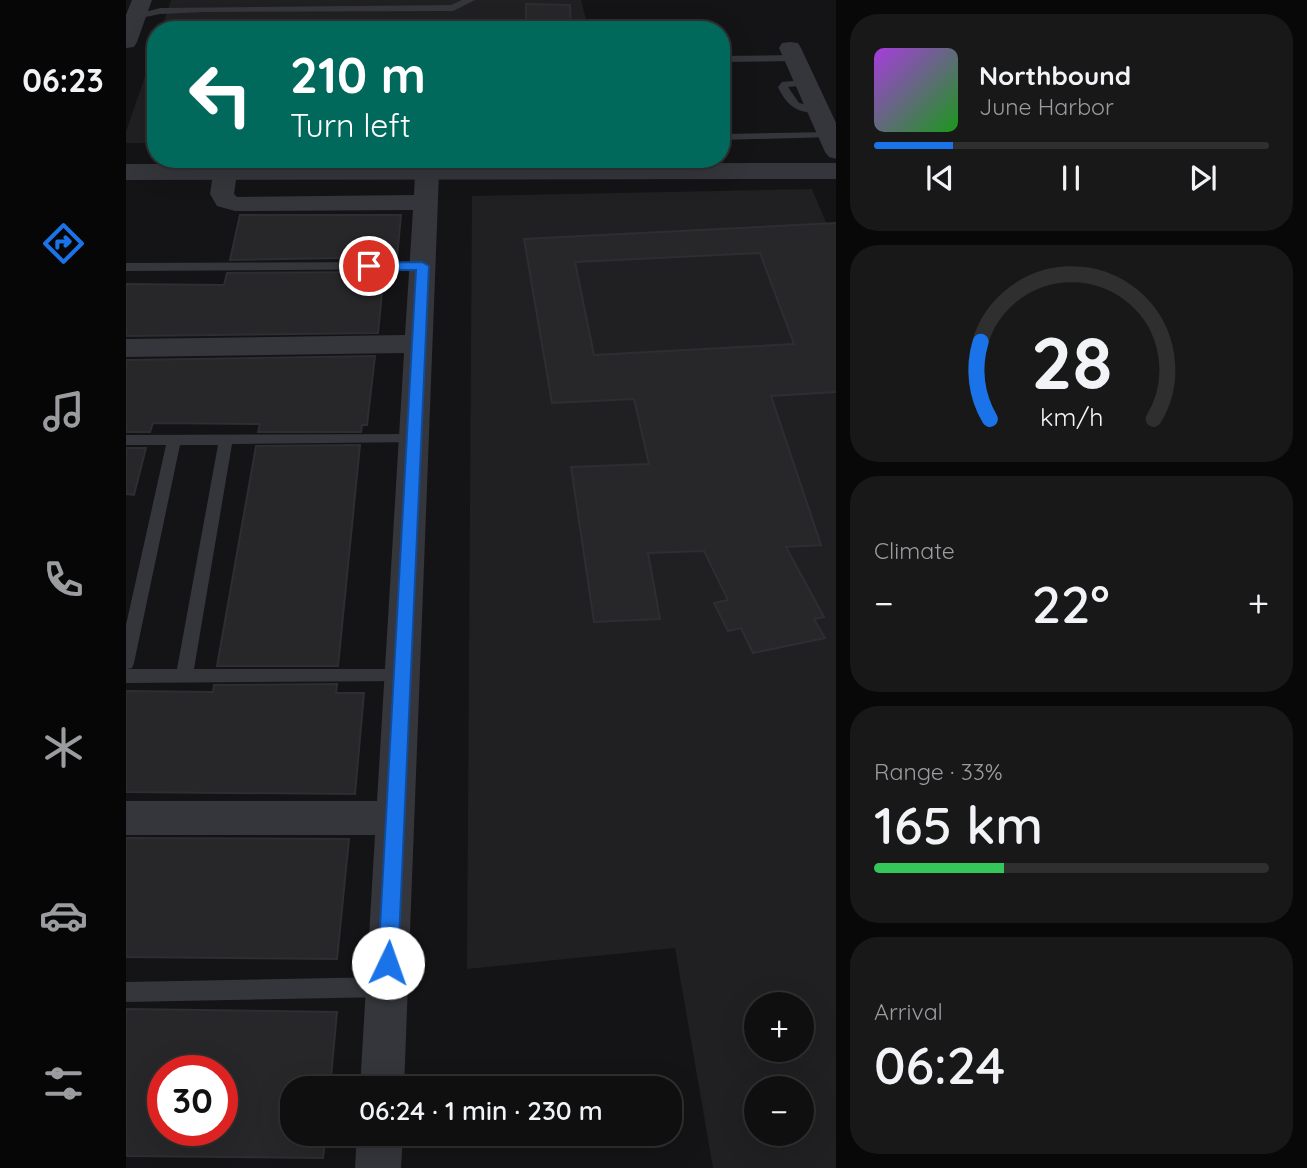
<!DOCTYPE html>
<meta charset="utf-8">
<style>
body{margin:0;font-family:Quicksand,sans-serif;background:#181819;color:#f1f3f6;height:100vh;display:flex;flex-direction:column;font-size:26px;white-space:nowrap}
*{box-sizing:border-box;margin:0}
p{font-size:23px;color:#9b9c9f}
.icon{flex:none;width:38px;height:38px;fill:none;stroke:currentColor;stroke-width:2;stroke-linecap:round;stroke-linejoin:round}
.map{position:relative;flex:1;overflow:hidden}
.panel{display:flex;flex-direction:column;gap:14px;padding:14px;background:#080809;width:471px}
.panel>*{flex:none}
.top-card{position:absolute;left:21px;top:21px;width:583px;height:147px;border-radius:28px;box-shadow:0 7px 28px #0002,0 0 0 2px #2f2f30;background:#00695c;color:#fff;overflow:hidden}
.tools{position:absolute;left:618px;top:992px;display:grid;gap:14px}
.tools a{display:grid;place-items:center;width:70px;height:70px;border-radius:50%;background:#0f0f10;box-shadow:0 7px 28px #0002,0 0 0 2px #2f2f30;font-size:35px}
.speed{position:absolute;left:21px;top:1055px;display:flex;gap:14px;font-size:35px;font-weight:700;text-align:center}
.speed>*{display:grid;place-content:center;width:91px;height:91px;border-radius:50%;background:#0f0f10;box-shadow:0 7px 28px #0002,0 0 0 2px #2f2f30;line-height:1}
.speed .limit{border:10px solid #d22;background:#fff;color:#111}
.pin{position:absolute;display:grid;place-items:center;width:60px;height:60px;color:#fff;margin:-30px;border:4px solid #fff;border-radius:50%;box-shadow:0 2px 7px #0007}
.me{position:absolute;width:77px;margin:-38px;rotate:3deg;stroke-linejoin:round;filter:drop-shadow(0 0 5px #0008)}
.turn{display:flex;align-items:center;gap:24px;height:147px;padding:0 28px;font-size:32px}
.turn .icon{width:91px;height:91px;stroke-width:2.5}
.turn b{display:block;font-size:49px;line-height:60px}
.big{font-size:52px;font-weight:600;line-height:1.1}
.panel .widget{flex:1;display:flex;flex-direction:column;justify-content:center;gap:10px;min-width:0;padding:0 24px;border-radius:28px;background:#181819}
.panel .dial{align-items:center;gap:0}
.dial svg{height:182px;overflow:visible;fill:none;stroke:#2f2f30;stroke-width:7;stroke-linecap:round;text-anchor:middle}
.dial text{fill:#f1f3f6;stroke:none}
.song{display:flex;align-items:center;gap:21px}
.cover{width:84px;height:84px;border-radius:10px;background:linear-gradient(135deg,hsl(280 70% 55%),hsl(120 70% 35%))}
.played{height:7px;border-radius:4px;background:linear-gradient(90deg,#1a73e8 20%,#2f2f30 20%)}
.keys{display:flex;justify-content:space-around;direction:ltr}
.heat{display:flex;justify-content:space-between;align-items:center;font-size:38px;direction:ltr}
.charge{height:10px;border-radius:5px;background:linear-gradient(90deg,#34c759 33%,#2f2f30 0)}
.trip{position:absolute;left:154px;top:1076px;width:402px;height:70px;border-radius:28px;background:#0f0f10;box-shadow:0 7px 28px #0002,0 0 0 2px #2f2f30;font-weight:600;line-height:70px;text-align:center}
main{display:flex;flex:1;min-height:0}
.tab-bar{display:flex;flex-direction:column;width:126px;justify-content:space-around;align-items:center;background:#060606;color:#9b9c9f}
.tab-bar .icon{width:49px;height:49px}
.tab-bar .current{color:#1a73e8}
.tab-bar b{font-size:32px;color:#f1f3f6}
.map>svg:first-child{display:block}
</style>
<main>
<nav class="tab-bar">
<b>06:23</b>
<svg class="icon current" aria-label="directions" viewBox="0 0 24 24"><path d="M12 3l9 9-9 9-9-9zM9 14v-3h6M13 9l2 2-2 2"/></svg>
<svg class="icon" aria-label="music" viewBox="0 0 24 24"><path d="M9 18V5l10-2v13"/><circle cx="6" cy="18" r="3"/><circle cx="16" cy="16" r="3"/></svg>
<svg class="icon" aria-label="phone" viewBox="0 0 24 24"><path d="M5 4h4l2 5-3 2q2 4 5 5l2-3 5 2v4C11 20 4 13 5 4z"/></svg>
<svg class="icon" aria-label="climate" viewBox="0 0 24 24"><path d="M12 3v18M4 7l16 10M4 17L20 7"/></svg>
<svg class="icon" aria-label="car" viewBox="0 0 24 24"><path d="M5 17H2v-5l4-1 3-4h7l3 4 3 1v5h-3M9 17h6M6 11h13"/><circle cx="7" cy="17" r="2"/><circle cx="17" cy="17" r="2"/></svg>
<svg class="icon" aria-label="filters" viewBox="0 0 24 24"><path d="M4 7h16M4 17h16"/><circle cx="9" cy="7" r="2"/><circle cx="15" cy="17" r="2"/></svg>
</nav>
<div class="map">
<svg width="711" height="1168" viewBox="0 0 711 1168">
<rect width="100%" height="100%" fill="#141416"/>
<path fill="#202023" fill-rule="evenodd" d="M45,0H455L463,30H35Z
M30,44V143H0V132Z
M686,189L711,249L710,1168H587L549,948L341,969L346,196ZM630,1004H676V1050H630ZM630,1088H676V1134H630Z"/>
<path fill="#27272a" stroke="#2e2e32" stroke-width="2" fill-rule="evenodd" d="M400,4L444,5L445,30H400Z
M114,215H275L271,257L104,260Z
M711,223V392L645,396L695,545L660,547L698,617L688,619L699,638L627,653L615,628L602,631L588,603L602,600L578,551L522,553L534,619L468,622L445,467L523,464L508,399L426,403L398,239ZM634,253L668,344L468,355L449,262Z
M258,272L252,333L0,336V284L98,285L101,273Z
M249,356L241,425H236L235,432H132L134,424L27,423L24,432H0V360Z
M234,445L212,666H91L130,446Z
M0,448H20L8,495L0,494Z
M211,684L210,693H238L229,794L0,792V691L87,692L88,685Z
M0,838L223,839L211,959L0,957Z
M0,1009L211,1012L204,1088H166V1134H200L197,1158L0,1156ZM37,1071H96V1130H37Z"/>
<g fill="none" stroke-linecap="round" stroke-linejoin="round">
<path fill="#34363b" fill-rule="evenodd" d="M336,0H349L327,11L79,12L34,14L10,19L5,16L34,8L325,5Z
M595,56L669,55L674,58L669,61L595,62Z
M679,80L684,83L683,85L662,87L673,103L696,108V112C674,115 661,107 652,87L656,82Z
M703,132L707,133V137L595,140V134Z
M296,262L302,266L300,269L0,271V263Z
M288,434L293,436L295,439L293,442L106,444L68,669H276L282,671L284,676L282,681L0,683V625L40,445H0V435ZM54,445H92L51,669H1L6,668L8,663Z
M260,977L267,980L270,987L267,994L260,997L0,1002V982Z"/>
<path fill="#34363b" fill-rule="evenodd" d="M6,0H26L11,42L8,47L0,48V15Z
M664,42L672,43L675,48L711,125V159L703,157L699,152L653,48L656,43Z
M99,166L108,168L111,173L108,194L111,197L288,195L289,173L292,168L301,166L310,168L313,173L278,1088H234L249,835H0V801H251L278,353L0,357V339L279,335L287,210L109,211L91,206L84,194L87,173L90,168Z
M231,1134H277L275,1168H229Z"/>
<path fill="#34363b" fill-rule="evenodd" d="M711,163V179L0,180V164Z"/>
</g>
<path fill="#1a73e8" stroke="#114b97" stroke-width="2" d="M296,262L303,266L272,963L269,969L262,972L255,969L252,963L290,270H243L236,266L243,263Z"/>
</svg>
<div class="tools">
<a>+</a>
<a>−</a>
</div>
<div class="speed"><div class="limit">30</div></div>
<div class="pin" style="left:243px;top:266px;background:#d93025"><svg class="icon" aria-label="arrive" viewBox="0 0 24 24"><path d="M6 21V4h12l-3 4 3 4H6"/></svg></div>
<svg class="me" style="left:262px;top:963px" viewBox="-20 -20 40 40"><circle r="19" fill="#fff"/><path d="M0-13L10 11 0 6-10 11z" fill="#1a73e8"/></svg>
<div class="trip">06:24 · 1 min · 230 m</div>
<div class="top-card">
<div class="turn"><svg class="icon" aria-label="left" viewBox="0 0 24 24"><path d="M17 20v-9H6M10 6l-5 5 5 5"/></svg><div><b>210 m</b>Turn left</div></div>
</div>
</div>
<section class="panel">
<div class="widget">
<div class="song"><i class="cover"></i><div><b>Northbound</b><p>June Harbor</p></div></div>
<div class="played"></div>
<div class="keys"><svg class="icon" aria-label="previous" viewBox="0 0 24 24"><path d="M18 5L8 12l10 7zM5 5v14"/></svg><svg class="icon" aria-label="pause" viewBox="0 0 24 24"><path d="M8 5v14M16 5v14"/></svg><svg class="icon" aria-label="next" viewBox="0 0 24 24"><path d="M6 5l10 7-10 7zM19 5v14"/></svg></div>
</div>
<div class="widget dial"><svg viewBox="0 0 100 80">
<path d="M14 69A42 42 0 1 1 86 69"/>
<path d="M14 69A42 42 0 0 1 10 35" stroke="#1a73e8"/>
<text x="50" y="56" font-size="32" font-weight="700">28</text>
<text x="50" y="72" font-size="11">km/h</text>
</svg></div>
<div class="widget"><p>Climate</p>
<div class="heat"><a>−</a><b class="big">22°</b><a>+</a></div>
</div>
<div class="widget"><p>Range · 33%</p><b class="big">165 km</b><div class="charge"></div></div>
<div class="widget"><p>Arrival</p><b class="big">06:24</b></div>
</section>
</main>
